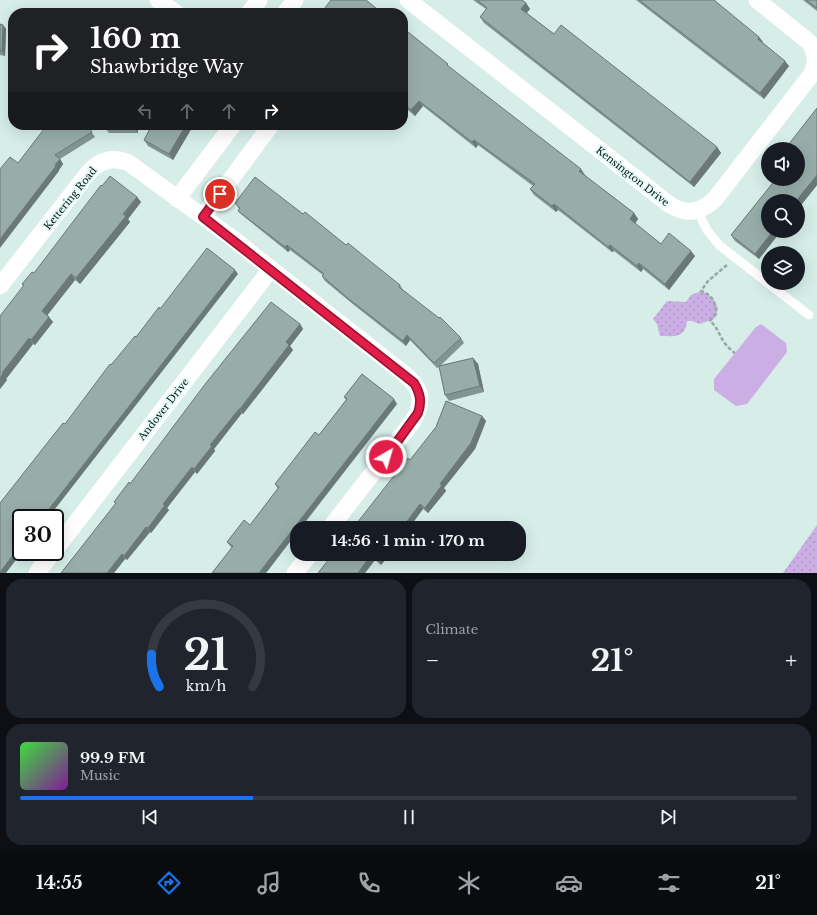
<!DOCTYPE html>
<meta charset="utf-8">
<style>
body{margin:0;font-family:"Libre Baskerville",serif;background:#20242c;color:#f1f3f6;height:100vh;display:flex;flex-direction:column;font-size:15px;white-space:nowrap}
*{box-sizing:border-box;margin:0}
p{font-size:13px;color:#9ea1a6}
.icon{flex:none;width:22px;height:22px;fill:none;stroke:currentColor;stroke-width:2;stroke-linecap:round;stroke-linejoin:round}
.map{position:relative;height:573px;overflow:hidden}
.details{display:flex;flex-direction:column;gap:6px;padding:6px;background:#0d0f14;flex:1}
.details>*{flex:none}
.top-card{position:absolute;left:8px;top:8px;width:400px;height:122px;border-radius:16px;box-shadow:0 4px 16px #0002;background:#202124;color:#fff;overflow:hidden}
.fabs{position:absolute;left:761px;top:142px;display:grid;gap:8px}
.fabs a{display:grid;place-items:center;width:44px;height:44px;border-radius:50%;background:#171b24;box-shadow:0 4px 16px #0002;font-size:20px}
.speed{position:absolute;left:12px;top:509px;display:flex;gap:8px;font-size:20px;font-weight:700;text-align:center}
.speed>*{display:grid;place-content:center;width:52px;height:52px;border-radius:50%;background:#171b24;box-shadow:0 4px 16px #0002;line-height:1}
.speed .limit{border:2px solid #111;border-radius:6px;background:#fff;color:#111}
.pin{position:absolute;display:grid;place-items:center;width:34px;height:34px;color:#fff;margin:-17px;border:2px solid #fff;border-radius:50%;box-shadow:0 1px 4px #0007}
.me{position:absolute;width:44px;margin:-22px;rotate:38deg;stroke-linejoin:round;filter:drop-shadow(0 0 3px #0008)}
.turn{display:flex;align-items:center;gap:14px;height:84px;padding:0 16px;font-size:18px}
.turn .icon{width:52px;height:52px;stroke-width:2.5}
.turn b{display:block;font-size:28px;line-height:34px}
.lanes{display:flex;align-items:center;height:38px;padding:0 16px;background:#0003;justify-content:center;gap:20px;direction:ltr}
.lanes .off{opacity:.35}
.big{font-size:30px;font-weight:700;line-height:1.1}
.details .tile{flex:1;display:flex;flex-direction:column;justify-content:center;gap:6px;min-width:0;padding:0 14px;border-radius:16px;background:#20242c}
.details .dial{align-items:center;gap:0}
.dial svg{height:104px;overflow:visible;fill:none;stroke:#363941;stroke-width:7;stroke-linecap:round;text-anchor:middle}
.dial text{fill:#f1f3f6;stroke:none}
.song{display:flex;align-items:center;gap:12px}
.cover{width:48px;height:48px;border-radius:6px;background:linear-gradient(135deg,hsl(120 70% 55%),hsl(290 70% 35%))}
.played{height:4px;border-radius:2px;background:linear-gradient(90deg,#1a73e8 30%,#363941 30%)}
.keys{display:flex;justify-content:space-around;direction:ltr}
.heat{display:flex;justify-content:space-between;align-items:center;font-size:22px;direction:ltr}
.details .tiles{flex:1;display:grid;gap:6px;grid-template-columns:1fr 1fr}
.tile:last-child{grid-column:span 2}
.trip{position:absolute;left:290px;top:521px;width:236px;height:40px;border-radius:16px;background:#171b24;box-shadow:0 4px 16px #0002;font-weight:700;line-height:40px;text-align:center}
.tab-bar{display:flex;height:64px;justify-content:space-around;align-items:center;background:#090b0e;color:#9ea1a6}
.tab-bar .icon{width:28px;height:28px}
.tab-bar .on{color:#1a73e8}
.tab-bar b{font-size:18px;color:#f1f3f6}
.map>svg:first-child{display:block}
</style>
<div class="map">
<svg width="817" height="573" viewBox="0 0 817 573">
<defs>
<pattern id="grass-dots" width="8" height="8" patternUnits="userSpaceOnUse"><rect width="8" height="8" fill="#cbafe4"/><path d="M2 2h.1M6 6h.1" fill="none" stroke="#ad96c3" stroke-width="1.8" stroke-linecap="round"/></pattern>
</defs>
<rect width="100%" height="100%" fill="#d6ede8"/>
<path fill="url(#grass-dots)" d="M701,291C710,295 714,299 718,308L715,318L700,324L692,321H687C685,339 674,336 660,336L657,324L653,319L667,301L686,302L691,295Z
M817,525V573H783Z"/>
<path fill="#cbafe4" d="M761,324L786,343L787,352L747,404L736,406L714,390V379L756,327Z"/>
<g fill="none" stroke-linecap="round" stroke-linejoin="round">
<path stroke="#97a9a5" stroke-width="2.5" stroke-dasharray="4 2" stroke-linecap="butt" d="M727,265L708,281L701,291C712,295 716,302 716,314L710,321C721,330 719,342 735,353"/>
<path stroke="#fff" stroke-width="9" d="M698,212L707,230L719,245L809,315"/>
<path stroke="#fff" stroke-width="17" d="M158,0L176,13
M408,0L670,205C687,215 700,213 715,199L811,75C817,63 817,54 809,42L757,0
M249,13L259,0
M285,13L295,0
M177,199L233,125
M203,217L271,125
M0,286L89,172C100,160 113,156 129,163L228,235L408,377C423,392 423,403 413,421L330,528
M55,550L271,269
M37,573L53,552
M295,573L310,554"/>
</g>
<path fill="#839591" d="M473,0H522L526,3L530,9L527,13L554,34L717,147L721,153L694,187L484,23L480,17L486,9Z
M636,0H714L763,42V43L789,66L764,99Z
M803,0H817V11Z
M0,24L3,25L6,29L5,56L0,55Z
M403,28L450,68L585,175H584L634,213L638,219L635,224L661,244L695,256L669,290L643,269L641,272L614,251L612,252L558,210L556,212L534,195L530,189L533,186L478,145L476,148L423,106L415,116L403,106Z
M87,125L95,137L60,159L63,164L59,170V171L18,163Z
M106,125H138V133H109L106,129Z
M152,125H192L193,126L173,160L148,146L144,140Z
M774,182L817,185L798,209V201L768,231H781L759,259L735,241L731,235Z
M102,186L137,197L141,202L128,219L130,222L80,284L75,280L47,315L53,322L35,345L33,344L6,379L7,380L0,389L23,286L22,284L34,273Z
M235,203L303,214L346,245L400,285L403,290L461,338L464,343L440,366L473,358L478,364L484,392L449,401L445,395L439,367L437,368L410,340L406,346L354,305L325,281L322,276L323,275L290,250L288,252L242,215L238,211L239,209Z
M300,324L303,329L290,346L293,350L243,414L242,413L214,449L215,451L197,474L195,472L167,508L169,510L151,533L150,532L127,560L125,559L114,573H61L116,504L114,502L130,484Z
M344,397L397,404L266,573H212L232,548L230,546L227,542L250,525L278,489L275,484L319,435L346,400Z
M482,416L486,421L475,449L444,488L446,491L428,513L423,509L409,528L410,460Z
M333,554H390L381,565L375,560L365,573H318Z"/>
<path fill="#6a7976" d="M526,3L530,9L525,14L521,9Z
M3,25L6,29L5,56L2,51Z
M759,37L763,42L762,45L758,39Z
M785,61L789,66L764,99L760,93Z
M419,101L423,106L415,116L411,110Z
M135,125H138V133L135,129Z
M186,125H192L193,126L173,160L169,154Z
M474,140L478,145L476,148L472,142Z
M717,147L721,153L694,187L690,182Z
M60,159L63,164L59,170V171L0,248V239Z
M581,169L585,175L583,177L579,171Z
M817,175V185L798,209V201H796Z
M137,197L141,202L128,219L130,222L80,284L76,278Z
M554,204L558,210L556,212L552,206Z
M634,213L638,219L634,225L630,219Z
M773,231H781L759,259L755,254Z
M287,245L290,250L288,252L285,247Z
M610,245L614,251L612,252L608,247Z
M691,251L695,256L669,290L665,284Z
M639,263L643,269L641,272L637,266Z
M235,270L238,274L48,518H42Z
M71,274L75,280L46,317L42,311Z
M49,317L53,322L35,345L31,340Z
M300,324L303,329L290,346L293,350L243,414L240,409L286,342Z
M407,335L410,340L406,346L403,341Z
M29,338L33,344L6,379L7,380L0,389V378L2,373Z
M473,358L478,364L484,392L480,386Z
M394,399L397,404L300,528H297V532L266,573H259Z
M239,409L242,413L214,449L215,451L197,474L194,469L210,445Z
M482,416L486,421L475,449L444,488L446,491L428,513L425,508Z
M192,467L195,472L167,508L169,510L151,533L148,528L163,504Z
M420,504L423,509L409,528H402Z
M146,527L150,532L127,560L124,556Z
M21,545V552H22L6,573H0V572Z
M122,554L125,559L114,573H107Z
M382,554H390L381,565L378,560Z
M371,555L375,560L365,573H358Z"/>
<path fill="#98ada9" stroke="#6a7976" d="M331,0H366L382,13H321Z
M477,0H522L526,3L521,9L554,34L561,25L717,147L690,182L480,17L487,8Z
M639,0H714L759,37L758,39L785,61L760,93Z
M806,0H817V8Z
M0,24L3,25L2,51H0Z
M403,28L448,64L447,65L581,169L579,171L634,213L630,219L661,244L669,233L691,251L665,284L639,263L637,266L610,245L608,247L554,204L552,206L530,189L535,184L474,140L472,142L419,101L411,110L403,104Z
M817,108V175L796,201H768V231H773L755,254L731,235L776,179H798V149H785Z
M47,125H87L92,132L55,155L60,159L55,165L56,166L0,239V169L10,157L18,163Z
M106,125H135V129H106Z
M152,125H186L169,154L144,140Z
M110,176L137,197L123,214L126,216L76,278L71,274L42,311L49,317L31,340L29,338L2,373L3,374L0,378V316L24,285L22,284L32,272L34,273L101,185L102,186Z
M255,177L303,214L305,212L346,245L348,243L370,261L400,285L399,287L439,318L440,317L461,338L434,363L407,335L403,341L350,300L322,276L324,274L287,245L285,247L238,211L240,208L235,203Z
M207,248L235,270L42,518H21V545L0,572V503L63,423L65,424L110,364L111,365L135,336L136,337L159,307L160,309Z
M271,302L300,324L286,342L289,345L240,409H239L210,445L212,446L194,469L192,467L163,504L165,505L148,528L146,527L124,556L122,554L107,573H61L116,503L114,502L129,482L130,484L206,383Z
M473,358L480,386L445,395L439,366Z
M362,374L394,399L259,573H212L233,546L227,542L244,520L250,525L279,487L275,484L315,432L319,435L347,399L344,397Z
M446,401L482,416L471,443L440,484L442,485L425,508L420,504L402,528H353L408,458L410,460L436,427Z
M333,554H382L378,560L371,555L358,573H318Z"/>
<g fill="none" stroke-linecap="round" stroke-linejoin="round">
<defs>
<path id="route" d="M220,194L203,217L414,383C420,393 422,401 418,413L386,457"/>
</defs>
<use href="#route" stroke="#92132f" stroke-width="10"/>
<use href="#route" stroke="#e11d48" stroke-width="7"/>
</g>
<g text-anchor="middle" stroke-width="4" stroke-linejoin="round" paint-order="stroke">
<g font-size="10" fill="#0e1615" stroke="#e4faf6">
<text transform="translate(633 176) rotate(38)" y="4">Kensington Drive</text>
<text transform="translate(70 198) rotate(-51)" y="4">Kettering Road</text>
<text transform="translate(163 409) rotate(-52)" y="4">Andover Drive</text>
</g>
</g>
</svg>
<div class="fabs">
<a><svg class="icon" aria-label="sound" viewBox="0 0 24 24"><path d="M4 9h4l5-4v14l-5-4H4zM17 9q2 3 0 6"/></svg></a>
<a><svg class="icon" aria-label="search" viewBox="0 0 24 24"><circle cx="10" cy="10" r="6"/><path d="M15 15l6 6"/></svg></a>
<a><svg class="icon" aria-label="layers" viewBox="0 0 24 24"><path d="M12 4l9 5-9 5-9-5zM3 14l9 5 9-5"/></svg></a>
</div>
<div class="speed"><div class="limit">30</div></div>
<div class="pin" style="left:220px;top:194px;background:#d93025"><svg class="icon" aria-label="arrive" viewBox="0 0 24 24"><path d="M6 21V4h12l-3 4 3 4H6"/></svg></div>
<svg class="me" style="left:386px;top:457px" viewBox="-20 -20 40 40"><circle r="17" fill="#e11d48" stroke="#fff" stroke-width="3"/><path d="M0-11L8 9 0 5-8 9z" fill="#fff"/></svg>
<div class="trip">14:56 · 1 min · 170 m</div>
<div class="top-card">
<div class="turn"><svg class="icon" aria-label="right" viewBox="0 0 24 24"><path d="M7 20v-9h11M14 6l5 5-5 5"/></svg><div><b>160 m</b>Shawbridge Way</div></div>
<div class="lanes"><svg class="icon off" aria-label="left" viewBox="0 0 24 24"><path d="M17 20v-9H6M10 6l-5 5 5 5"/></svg><svg class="icon off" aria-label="ahead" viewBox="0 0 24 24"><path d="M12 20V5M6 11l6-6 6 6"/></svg><svg class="icon off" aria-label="ahead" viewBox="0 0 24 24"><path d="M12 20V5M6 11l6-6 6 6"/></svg><svg class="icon" aria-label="right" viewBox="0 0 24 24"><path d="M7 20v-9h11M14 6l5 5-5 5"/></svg></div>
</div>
</div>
<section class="details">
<div class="tiles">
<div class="tile dial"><svg viewBox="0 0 100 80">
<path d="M14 69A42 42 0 1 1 86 69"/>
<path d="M14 69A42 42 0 0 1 8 44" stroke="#1a73e8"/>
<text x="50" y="56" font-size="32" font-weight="700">21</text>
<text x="50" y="72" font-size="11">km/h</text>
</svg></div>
<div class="tile"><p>Climate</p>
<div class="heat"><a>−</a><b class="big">21°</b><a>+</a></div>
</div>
<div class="tile">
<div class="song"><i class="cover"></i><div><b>99.9 FM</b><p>Music</p></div></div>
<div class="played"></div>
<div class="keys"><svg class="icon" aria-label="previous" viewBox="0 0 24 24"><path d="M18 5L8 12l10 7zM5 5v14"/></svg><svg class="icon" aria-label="pause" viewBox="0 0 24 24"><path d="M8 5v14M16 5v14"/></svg><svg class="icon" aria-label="next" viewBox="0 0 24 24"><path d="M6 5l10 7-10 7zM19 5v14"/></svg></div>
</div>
</div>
</section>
<nav class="tab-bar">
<b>14:55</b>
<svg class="icon on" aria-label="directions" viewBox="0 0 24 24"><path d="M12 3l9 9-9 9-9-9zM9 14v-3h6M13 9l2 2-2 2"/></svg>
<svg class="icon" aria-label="music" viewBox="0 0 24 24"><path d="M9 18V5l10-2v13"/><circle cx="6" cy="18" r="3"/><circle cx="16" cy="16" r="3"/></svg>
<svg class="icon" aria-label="phone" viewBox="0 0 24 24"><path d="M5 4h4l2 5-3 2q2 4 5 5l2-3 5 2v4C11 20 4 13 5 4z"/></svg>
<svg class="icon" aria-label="climate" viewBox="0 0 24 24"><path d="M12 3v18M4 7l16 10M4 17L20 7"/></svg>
<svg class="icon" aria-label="car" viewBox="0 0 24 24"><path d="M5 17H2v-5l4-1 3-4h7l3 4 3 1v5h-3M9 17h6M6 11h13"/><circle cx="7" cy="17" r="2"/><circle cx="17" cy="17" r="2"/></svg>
<svg class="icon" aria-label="filters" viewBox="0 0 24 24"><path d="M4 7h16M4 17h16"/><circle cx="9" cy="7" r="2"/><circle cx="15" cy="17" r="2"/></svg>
<b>21°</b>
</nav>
